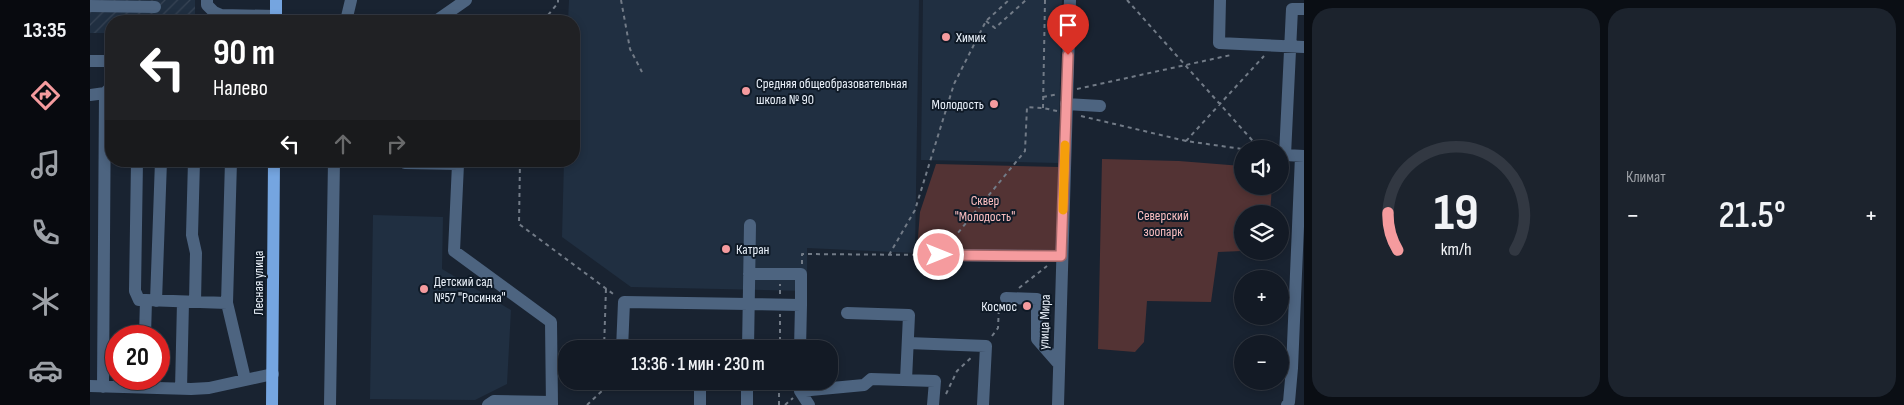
<!DOCTYPE html>
<html lang="ru">
<meta charset="utf-8">
<style>
body{margin:0;font-family:"Sofia Sans Condensed",sans-serif;background:#1c232d;color:#f1f3f6;height:100vh;display:flex;flex-direction:column;font-size:19px;white-space:nowrap}
*{box-sizing:border-box;margin:0}
p{font-size:16px;color:#9da1a7}
.icon{flex:none;width:28px;height:28px;fill:none;stroke:currentColor;stroke-width:2;stroke-linecap:round;stroke-linejoin:round}
.map{position:relative;flex:1;overflow:hidden}
.drawer{display:flex;flex-direction:column;gap:8px;padding:8px;background:#0a0e14;width:600px}
.drawer>*{flex:none}
.banner{position:absolute;left:15px;top:15px;width:475px;height:152px;border-radius:20px;box-shadow:0 2px 8px #0003,0 0 0 1px #323842;background:#202124;color:#fff;overflow:hidden}
.tools{position:absolute;left:1144px;top:140px;display:grid;gap:10px}
.tools a{display:grid;place-items:center;width:55px;height:55px;border-radius:50%;background:#131a25;box-shadow:0 2px 8px #0003,0 0 0 1px #323842;font-size:25px}
.speed{position:absolute;left:15px;top:325px;display:flex;gap:10px;font-size:25px;font-weight:700;text-align:center}
.speed>*{display:grid;place-content:center;width:65px;height:65px;border-radius:50%;background:#131a25;box-shadow:0 2px 8px #0003,0 0 0 1px #323842;line-height:1}
.speed .limit{border:8px solid #d22;background:#fff;color:#111}
.pin{position:absolute;display:grid;place-items:center;width:42px;height:42px;color:#fff;margin:-51px -21px;border-radius:50% 50% 50% 0;rotate:-45deg;box-shadow:0 0 5px #0007}
.pin .icon{rotate:45deg}
.me{position:absolute;width:55px;margin:-28px;rotate:90deg;stroke-linejoin:round;filter:drop-shadow(0 0 4px #0008)}
.turn{display:flex;align-items:center;gap:18px;height:105px;padding:0 25px;font-size:22px}
.turn .icon{width:65px;height:65px;stroke-width:2.5}
.turn b{display:block;font-size:35px;line-height:42px}
.lanes{display:flex;align-items:center;height:48px;padding:0 25px;background:#0003;justify-content:center;gap:25px;direction:ltr}
.lanes .off{opacity:.35}
.big{font-size:38px;font-weight:600;line-height:1.1}
.drawer .tile{flex:1;display:flex;flex-direction:column;justify-content:center;gap:8px;min-width:0;padding:0 18px;border-radius:20px;background:#1c232d}
.drawer .dial{align-items:center;gap:0}
.dial svg{height:130px;overflow:visible;fill:none;stroke:#323842;stroke-width:7;stroke-linecap:round;text-anchor:middle}
.dial text{fill:#f1f3f6;stroke:none}
.heat{display:flex;justify-content:space-between;align-items:center;font-size:28px;direction:ltr}
.drawer .tiles{flex:1;display:grid;gap:8px;grid-template-columns:repeat(2,1fr)}
.trip{position:absolute;left:468px;top:340px;width:280px;height:50px;border-radius:20px;background:#131a25;box-shadow:0 2px 8px #0003,0 0 0 1px #323842;font-weight:600;line-height:50px;text-align:center}
main{display:flex;flex:1;min-height:0}
.menu{display:flex;flex-direction:column;width:90px;justify-content:space-around;align-items:center;background:#080a0f;color:#9da1a7}
.menu .icon{width:35px;height:35px}
.menu .selected{color:#f59b9e}
.menu b{font-size:22px;color:#f1f3f6}
.map>svg:first-child{display:block}
</style>
<main>
<nav class="menu">
<b>13:35</b>
<svg class="icon selected" aria-label="directions" viewBox="0 0 24 24"><path d="M12 3l9 9-9 9-9-9zM9 14v-3h6M13 9l2 2-2 2"/></svg>
<svg class="icon" aria-label="music" viewBox="0 0 24 24"><path d="M9 18V5l10-2v13"/><circle cx="6" cy="18" r="3"/><circle cx="16" cy="16" r="3"/></svg>
<svg class="icon" aria-label="phone" viewBox="0 0 24 24"><path d="M5 4h4l2 5-3 2q2 4 5 5l2-3 5 2v4C11 20 4 13 5 4z"/></svg>
<svg class="icon" aria-label="climate" viewBox="0 0 24 24"><path d="M12 3v18M4 7l16 10M4 17L20 7"/></svg>
<svg class="icon" aria-label="car" viewBox="0 0 24 24"><path d="M5 17H2v-5l4-1 3-4h7l3 4 3 1v5h-3M9 17h6M6 11h13"/><circle cx="7" cy="17" r="2"/><circle cx="17" cy="17" r="2"/></svg>
</nav>
<div class="map">
<svg width="1214" height="405" viewBox="0 0 1214 405">
<defs>
<pattern id="industrial-furrows" width="10" height="10" patternUnits="userSpaceOnUse" patternTransform="scale(1.25)"><rect width="10" height="10" fill="#202f41"/><path d="M-1 1l2-2M0 10L10 0M9 11l2-2" fill="none" stroke="#364354"/></pattern>
</defs>
<rect width="100%" height="100%" fill="#192331"/>
<path fill="#202f41" d="M479,0H829L825,253L717,248V291L541,287L472,237L474,161H484V21H478Z
M833,0H972L968,163L831,160Z
M283,215L353,217L352,269L421,310L417,384L385,400L280,399Z"/>
<path fill="url(#industrial-furrows)" d="M0,0H105V21H21V33H0Z"/>
<path fill="#533334" d="M1012,159L1089,161L1152,166V186H1182L1180,214H1152V251L1128,252L1121,302L1057,301L1054,342L1045,352L1008,349Z
M846,164L969,167L965,250H827L830,212Z"/>
<g fill="none" stroke-linecap="round" stroke-linejoin="round">
<path stroke="#727b87" stroke-width="2" stroke-dasharray="4 4" stroke-linecap="butt" d="M531,0L540,49L552,72
M1037,0L1170,149
M453,21L468,3V0
M896,21L905,28L936,0
M987,89L1141,55
M953,97L968,94
M953,108L955,0
M991,116L1096,141L1152,149
M1096,141L1174,56
M430,161L429,224L526,296
M858,245L935,151L937,107L953,108L967,111
M799,255L825,210L864,84L896,21L919,0
M712,264V254L838,255
M929,288L957,266
M690,294V284
M902,336L908,328L909,306
M514,349L516,288
M690,349V314
M856,394L867,371L883,356
M497,405L513,390V381
M689,405V381
M695,405L703,398"/>
<path stroke="#4d6480" stroke-width="12" d="M117,0V5L124,12L131,15L186,16
M1130,0L1129,43L1214,47
M0,6L65,7
M1214,9H1202L1195,155L1214,156
M256,21L261,0
M346,21L376,0
M0,61H21
M0,95L15,93L21,87
M976,104L1010,106
M47,161L45,291L49,300H56
M104,161L102,235L106,253L105,302
M313,161L315,163L368,164L364,251L461,322L462,405
M409,162V161
M849,255L971,256
M916,298L947,299V339L968,363
M66,301L71,161
M137,303L141,161
M757,313L819,315L816,380
M55,336L56,300L137,303L155,379
M818,343L896,346L893,405
M532,349L534,302L711,305V274H659
M658,349L660,225
M710,349L711,305
M710,381V391L774,385L781,379L845,381L843,405
M0,386L101,389L119,388L183,374
M13,387L15,93
M91,389L93,302
M710,391L719,405
M240,405L244,161
M398,405L404,401L461,402
M610,405V381
M657,405V381
M968,405L980,0
M1197,405L1199,402L1202,368L1211,156"/>
<path stroke="#75a5e0" stroke-width="12" d="M186,21V0
M182,405L184,161"/>
</g>
<g fill="none" stroke-linecap="round" stroke-linejoin="round">
<defs>
<path id="route" d="M849,255L971,256L978,55"/>
</defs>
<use href="#route" stroke="#9f6567" stroke-width="12"/>
<use href="#route" stroke="#f59b9e" stroke-width="9"/>
<path stroke="#f59e0b" stroke-width="9" d="M973,210L975,145"/>
</g>
<g fill="#f59b9e" stroke="#0f1a27" stroke-width="2">
<circle cx="856" cy="37" r="5"/>
<circle cx="656" cy="91" r="5"/>
<circle cx="904" cy="104" r="5"/>
<circle cx="636" cy="249" r="5"/>
<circle cx="334" cy="289" r="5"/>
<circle cx="937" cy="306" r="5"/>
</g>
<g text-anchor="middle" stroke-width="4" stroke-linejoin="round" paint-order="stroke">
<g font-size="14" fill="#eaf1fa" stroke="#0f1a27" text-anchor="start">
<text x="866" y="42">Химик</text>
<text x="666" y="88">Средняя общеобразовательная<tspan x="666" dy="16">школа № 90</tspan></text>
<text x="894" y="109" text-anchor="end">Молодость</text>
<text x="646" y="254">Катран</text>
<text x="344" y="286">Детский сад<tspan x="344" dy="16">№57 "Росинка"</tspan></text>
<text x="927" y="311" text-anchor="end">Космос</text>
</g>
<g font-size="14" fill="#fbbec0" stroke="#0f1a27">
<text x="895" y="205">Сквер<tspan x="895" dy="16">"Молодость"</tspan></text>
<text x="1073" y="220">Северский<tspan x="1073" dy="16">зоопарк</tspan></text>
</g>
<g font-size="14" fill="#eaf1fa" stroke="#0f1a27">
<text transform="translate(168 283) rotate(-90)" y="5">Лесная улица</text>
<text transform="translate(954 322) rotate(-88)" y="5">улица Мира</text>
</g>
</g>
</svg>
<div class="tools">
<a><svg class="icon" aria-label="sound" viewBox="0 0 24 24"><path d="M4 9h4l5-4v14l-5-4H4zM17 9q2 3 0 6"/></svg></a>
<a><svg class="icon" aria-label="layers" viewBox="0 0 24 24"><path d="M12 4l9 5-9 5-9-5zM3 14l9 5 9-5"/></svg></a>
<a>+</a>
<a>−</a>
</div>
<div class="speed"><div class="limit">20</div></div>
<div class="pin" style="left:978px;top:55px;background:#d93025"><svg class="icon" aria-label="arrive" viewBox="0 0 24 24"><path d="M6 21V4h12l-3 4 3 4H6"/></svg></div>
<svg class="me" style="left:849px;top:255px" viewBox="-20 -20 40 40"><circle r="17" fill="#f59b9e" stroke="#fff" stroke-width="3"/><path d="M0-11L8 9 0 5-8 9z" fill="#fff"/></svg>
<div class="trip">13:36 · 1 мин · 230 m</div>
<div class="banner">
<div class="turn"><svg class="icon" aria-label="left" viewBox="0 0 24 24"><path d="M17 20v-9H6M10 6l-5 5 5 5"/></svg><div><b>90 m</b>Налево</div></div>
<div class="lanes"><svg class="icon" aria-label="left" viewBox="0 0 24 24"><path d="M17 20v-9H6M10 6l-5 5 5 5"/></svg><svg class="icon off" aria-label="ahead" viewBox="0 0 24 24"><path d="M12 20V5M6 11l6-6 6 6"/></svg><svg class="icon off" aria-label="right" viewBox="0 0 24 24"><path d="M7 20v-9h11M14 6l5 5-5 5"/></svg></div>
</div>
</div>
<section class="drawer">
<div class="tiles">
<div class="tile dial"><svg viewBox="0 0 100 80">
<path d="M14 69A42 42 0 1 1 86 69"/>
<path d="M14 69A42 42 0 0 1 8 46" stroke="#f59b9e"/>
<text x="50" y="56" font-size="32" font-weight="700">19</text>
<text x="50" y="72" font-size="11">km/h</text>
</svg></div>
<div class="tile"><p>Климат</p>
<div class="heat"><a>−</a><b class="big">21.5°</b><a>+</a></div>
</div>
</div>
</section>
</main>
